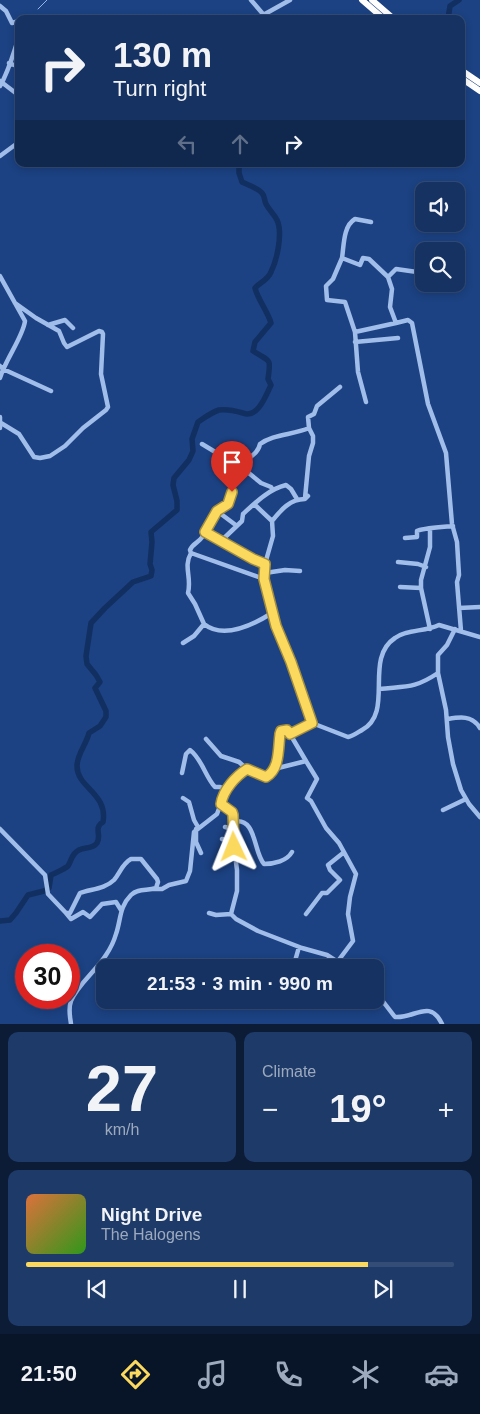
<!DOCTYPE html>
<meta charset="utf-8">
<style>
body{margin:0;font-family:Helvetica,sans-serif;background:#1e3a68;color:#f1f3f6;height:100vh;display:flex;flex-direction:column;font-size:19px;white-space:nowrap}
*{box-sizing:border-box;margin:0}
p{font-size:16px;color:#9daabe}
.icon{flex:none;width:28px;height:28px;fill:none;stroke:currentColor;stroke-width:2;stroke-linecap:round;stroke-linejoin:round}
.map{position:relative;height:1024px;overflow:hidden}
.details{display:flex;flex-direction:column;gap:8px;padding:8px;background:#0c1c36;flex:1}
.details>*{flex:none}
.banner{position:absolute;left:15px;top:15px;width:450px;height:152px;border-radius:10px;box-shadow:0 2px 8px #0003,0 0 0 1px #344d77;background:#153262;color:#f1f3f6;overflow:hidden}
.buttons{position:absolute;left:415px;top:182px;display:grid;gap:10px}
.buttons a{display:grid;place-items:center;width:50px;height:50px;border-radius:10px;background:#153262;box-shadow:0 2px 8px #0003,0 0 0 1px #344d77;font-size:25px}
.speed{position:absolute;left:15px;top:944px;display:flex;gap:10px;font-size:25px;font-weight:700;text-align:center}
.speed>*{display:grid;place-content:center;width:65px;height:65px;border-radius:50%;background:#153262;box-shadow:0 2px 8px #0003,0 0 0 1px #344d77;line-height:1}
.speed .limit{border:8px solid #d22;background:#fff;color:#111}
.pin{position:absolute;display:grid;place-items:center;width:42px;height:42px;color:#fff;margin:-51px -21px;border-radius:50% 50% 50% 0;rotate:-45deg;box-shadow:0 0 5px #0007}
.pin .icon{rotate:45deg}
.me{position:absolute;width:55px;margin:-28px;rotate:358deg;stroke-linejoin:round;filter:drop-shadow(0 0 4px #0008)}
.turn{display:flex;align-items:center;gap:18px;height:105px;padding:0 15px;font-size:22px}
.turn .icon{width:65px;height:65px;stroke-width:2.5}
.turn b{display:block;font-size:35px;line-height:42px}
.lanes{display:flex;align-items:center;height:48px;padding:0 15px;background:#0003;justify-content:center;gap:25px;direction:ltr}
.lanes .off{opacity:.35}
.big{font-size:38px;font-weight:800;line-height:1.1}
.details .tile{flex:1;display:flex;flex-direction:column;justify-content:center;gap:8px;min-width:0;padding:0 18px;border-radius:10px;background:#1e3a68}
.details .dial{align-items:center;gap:0}
.dial b{font-size:65px;line-height:1}
.song{display:flex;align-items:center;gap:15px}
.cover{width:60px;height:60px;border-radius:8px;background:linear-gradient(135deg,hsl(20 70% 55%),hsl(110 70% 35%))}
.played{height:5px;border-radius:2px;background:linear-gradient(90deg,#fbd95e 80%,#344d77 80%)}
.keys{display:flex;justify-content:space-around;direction:ltr}
.heat{display:flex;justify-content:space-between;align-items:center;font-size:28px;direction:ltr}
.details .tiles{flex:1;display:grid;gap:8px;grid-template-columns:1fr 1fr}
.tile:last-child{grid-column:span 2}
.trip{position:absolute;left:96px;top:959px;width:288px;height:50px;border-radius:10px;background:#153262;box-shadow:0 2px 8px #0003,0 0 0 1px #344d77;font-weight:800;line-height:50px;text-align:center}
.tab-bar{display:flex;height:80px;justify-content:space-around;align-items:center;background:#081427;color:#9daabe}
.tab-bar .icon{width:35px;height:35px}
.tab-bar .current{color:#fbd95e}
.tab-bar b{font-size:22px;color:#f1f3f6}
.map>svg:first-child{display:block}
</style>
<div class="map">
<svg width="480" height="1024" viewBox="0 0 480 1024">
<rect width="100%" height="100%" fill="#1c4283"/>
<g fill="none" stroke-linecap="round" stroke-linejoin="round">
<path stroke="#94b7ec" stroke-width="1" d="M38,9L47,0"/>
<path stroke="#122f61" stroke-width="5.5" d="M448,19L450,6L459,0
M0,921L10,920L16,913L28,895L44,891L49,888L51,875C55,873 65,869 68,866C72,860 71,854 79,850C85,847 93,849 97,843C102,835 93,828 103,822C108,793 77,788 77,766C77,754 86,745 89,733L100,726L106,717V711L95,688L100,682L96,675L87,664L86,656L91,623L105,608L133,582L151,576L152,570L150,564L152,542L151,532L177,510V501L173,485L174,478L189,460L193,451L192,439L198,422C204,418 212,412 219,410C227,409 236,411 243,413C258,419 266,395 271,385L268,379C271,358 271,362 253,351L255,342L271,323C267,310 258,300 255,288C260,282 268,280 271,272C277,260 283,233 277,220C274,214 269,210 266,204C264,200 265,196 262,193C258,188 248,185 242,182L239,173V164"/>
<path stroke="#a1bdea" stroke-width="4.5" d="M251,0L263,14
M0,6L6,11L12,23L19,21
M29,19H30
M256,19L290,0
M9,63L19,67
M0,81L17,94
M0,86C9,71 13,54 19,37
M0,156L19,142
M371,222L355,219C343,226 344,246 342,258L360,265L363,258L369,259L388,277
M342,258L333,279L326,286L327,300L345,302L355,332L396,323
M424,272H417L396,269L388,277L392,289L390,307L396,323L408,320L412,323L428,404L446,453L452,524L457,542L459,575L457,582L461,631
M0,276L25,321C23,337 5,360 0,378
M48,325L65,320L73,328
M355,332L358,372L366,402
M355,342L398,338
M0,366L3,369L51,391
M0,417V428
M1,423L19,434L34,457L40,458L50,456L65,446L83,428L106,410L108,407L101,374L103,334L102,332L99,331L67,347L64,343L59,331L36,318L15,303
M309,428L308,417L314,414L317,406L340,387
M202,444L245,470L261,483L271,487L273,490
M254,504L272,521
M217,511L237,526
M430,529V547L421,580V588L430,629
M405,538L417,537V531C422,528 445,527 453,526
M221,541L242,521L243,514C255,503 269,489 286,485L291,489L297,499
M191,553L190,550C194,541 202,543 205,531
M398,562L418,564L426,567
M265,564L253,559L205,532L217,511L228,504L236,466C245,460 258,455 260,444C273,434 293,435 309,428L313,436V443L309,456L305,498
M265,573L285,570L300,571
M400,587L421,588
M459,608L480,607
M204,624L195,604L188,593C192,577 183,567 191,553L264,579
M455,629L447,645L438,655V673L446,710L448,737L453,764L461,790L469,804L480,817
M183,643L194,636L204,624C224,640 253,625 272,613
M379,689C406,686 414,689 438,673
M448,719C460,717 472,715 480,728
M312,723L348,737C353,736 357,733 362,730C395,712 363,659 395,638C407,629 425,632 439,625L480,637
M206,739L221,756L239,762L247,769
M306,761L317,779L307,798L311,801L326,828L339,843L356,874L350,897L348,914L353,941L338,961
M274,769L306,761L290,734L312,723L291,662L276,626L264,579L265,564L273,536L272,521C281,510 290,499 305,499L308,496
M182,773L186,754L190,750C202,759 205,776 215,787H220L226,790
M183,798L189,802L194,820L198,827
M221,803L232,812L233,815L234,847L237,870V891L231,914
M443,810L466,799
M233,822C257,816 253,852 264,864C274,864 287,861 292,852
M225,827L234,829
M0,829L45,875L48,894L66,913H70L80,893C91,889 105,889 114,880C120,873 122,864 131,859H141L157,879L158,882L156,888C147,891 138,888 131,895C119,907 121,920 116,934C114,941 110,949 106,955C96,971 78,984 71,1001C68,1009 70,1016 71,1024
M196,829V842L201,853
M222,839L234,842
M154,889H162L169,885L186,881L190,871L194,832L217,814L226,790L247,769L266,777C280,769 278,749 279,734L281,731L287,730L290,734
M66,913L71,919L83,912L90,917L102,904L116,902L121,910
M209,913L216,915L231,914L236,919L258,931L302,948L327,955L347,968
M306,914L322,893H327L340,880L330,870L328,865L343,853
M293,968L299,947
M375,991L395,1017C414,1019 430,998 442,1024"/>
<path stroke="#fff" stroke-width="6" d="M362,0L384,19
M372,0L394,19
M461,70L480,83
M461,78L480,91"/>
</g>
<g fill="none" stroke-linecap="round" stroke-linejoin="round">
<defs>
<path id="route" d="M232,492L228,504L217,511L205,532L253,559L265,564L264,579L276,626L291,662L312,723L290,734L287,730L281,731L280,734C278,749 280,769 266,777L247,769C236,776 223,790 221,804L232,812L233,815L234,847"/>
</defs>
<use href="#route" stroke="#a38d3d" stroke-width="12"/>
<use href="#route" stroke="#fbd95e" stroke-width="9"/>
</g>
</svg>
<div class="buttons">
<a><svg class="icon" aria-label="sound" viewBox="0 0 24 24"><path d="M4 9h4l5-4v14l-5-4H4zM17 9q2 3 0 6"/></svg></a>
<a><svg class="icon" aria-label="search" viewBox="0 0 24 24"><circle cx="10" cy="10" r="6"/><path d="M15 15l6 6"/></svg></a>
</div>
<div class="speed"><div class="limit">30</div></div>
<div class="pin" style="left:232px;top:492px;background:#d93025"><svg class="icon" aria-label="arrive" viewBox="0 0 24 24"><path d="M6 21V4h12l-3 4 3 4H6"/></svg></div>
<svg class="me" style="left:234px;top:847px" viewBox="-20 -20 40 40"><path d="M0-17L14 15 0 8-14 15z" fill="#fbd95e" stroke="#fff" stroke-width="4"/></svg>
<div class="trip">21:53 · 3 min · 990 m</div>
<div class="banner">
<div class="turn"><svg class="icon" aria-label="right" viewBox="0 0 24 24"><path d="M7 20v-9h11M14 6l5 5-5 5"/></svg><div><b>130 m</b>Turn right</div></div>
<div class="lanes"><svg class="icon off" aria-label="left" viewBox="0 0 24 24"><path d="M17 20v-9H6M10 6l-5 5 5 5"/></svg><svg class="icon off" aria-label="ahead" viewBox="0 0 24 24"><path d="M12 20V5M6 11l6-6 6 6"/></svg><svg class="icon" aria-label="right" viewBox="0 0 24 24"><path d="M7 20v-9h11M14 6l5 5-5 5"/></svg></div>
</div>
</div>
<section class="details">
<div class="tiles">
<div class="tile dial"><b>27</b><p>km/h</p></div>
<div class="tile"><p>Climate</p>
<div class="heat"><a>−</a><b class="big">19°</b><a>+</a></div>
</div>
<div class="tile">
<div class="song"><i class="cover"></i><div><b>Night Drive</b><p>The Halogens</p></div></div>
<div class="played"></div>
<div class="keys"><svg class="icon" aria-label="previous" viewBox="0 0 24 24"><path d="M18 5L8 12l10 7zM5 5v14"/></svg><svg class="icon" aria-label="pause" viewBox="0 0 24 24"><path d="M8 5v14M16 5v14"/></svg><svg class="icon" aria-label="next" viewBox="0 0 24 24"><path d="M6 5l10 7-10 7zM19 5v14"/></svg></div>
</div>
</div>
</section>
<nav class="tab-bar">
<b>21:50</b>
<svg class="icon current" aria-label="directions" viewBox="0 0 24 24"><path d="M12 3l9 9-9 9-9-9zM9 14v-3h6M13 9l2 2-2 2"/></svg>
<svg class="icon" aria-label="music" viewBox="0 0 24 24"><path d="M9 18V5l10-2v13"/><circle cx="6" cy="18" r="3"/><circle cx="16" cy="16" r="3"/></svg>
<svg class="icon" aria-label="phone" viewBox="0 0 24 24"><path d="M5 4h4l2 5-3 2q2 4 5 5l2-3 5 2v4C11 20 4 13 5 4z"/></svg>
<svg class="icon" aria-label="climate" viewBox="0 0 24 24"><path d="M12 3v18M4 7l16 10M4 17L20 7"/></svg>
<svg class="icon" aria-label="car" viewBox="0 0 24 24"><path d="M5 17H2v-5l4-1 3-4h7l3 4 3 1v5h-3M9 17h6M6 11h13"/><circle cx="7" cy="17" r="2"/><circle cx="17" cy="17" r="2"/></svg>
</nav>
